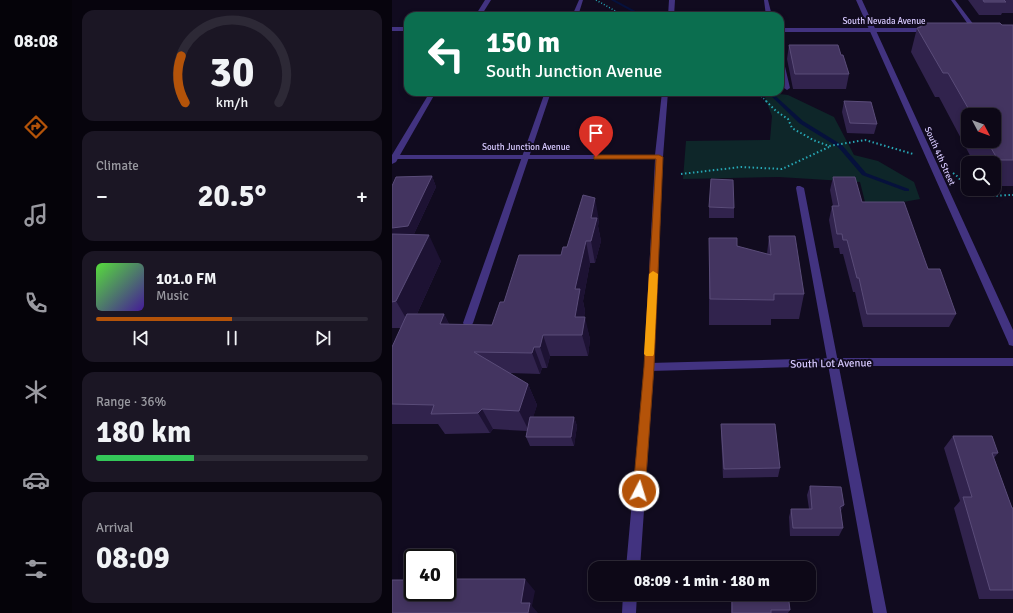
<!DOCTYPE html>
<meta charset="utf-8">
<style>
body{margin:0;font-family:Signika,sans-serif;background:#1b1624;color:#f1f3f6;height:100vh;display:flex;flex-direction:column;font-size:15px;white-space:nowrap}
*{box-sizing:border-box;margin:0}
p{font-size:13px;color:#9a9aa1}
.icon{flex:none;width:22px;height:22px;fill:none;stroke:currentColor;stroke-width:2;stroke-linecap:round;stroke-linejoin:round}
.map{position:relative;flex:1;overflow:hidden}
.panel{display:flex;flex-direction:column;gap:10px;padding:10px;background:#07040d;width:320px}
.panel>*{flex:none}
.guide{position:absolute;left:12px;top:12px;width:380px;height:84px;border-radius:12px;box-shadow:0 2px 6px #0003,0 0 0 1px #2d2936;background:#0b6e4f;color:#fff;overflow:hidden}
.needle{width:26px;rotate:131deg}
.controls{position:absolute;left:569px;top:108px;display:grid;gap:8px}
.controls a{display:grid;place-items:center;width:40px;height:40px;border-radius:8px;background:#0d0817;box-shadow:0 2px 6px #0003,0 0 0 1px #2d2936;font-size:20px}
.speed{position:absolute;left:12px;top:549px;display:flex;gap:8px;font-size:20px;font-weight:700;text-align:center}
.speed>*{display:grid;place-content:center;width:52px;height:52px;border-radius:50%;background:#0d0817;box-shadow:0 2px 6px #0003,0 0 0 1px #2d2936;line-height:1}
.speed .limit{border:2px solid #111;border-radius:6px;background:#fff;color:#111}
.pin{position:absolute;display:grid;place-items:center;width:34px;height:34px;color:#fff;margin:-41px -17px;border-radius:50% 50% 50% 0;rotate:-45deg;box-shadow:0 0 4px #0007}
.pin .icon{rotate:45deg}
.me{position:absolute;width:44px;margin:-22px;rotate:5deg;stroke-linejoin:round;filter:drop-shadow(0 0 3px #0008)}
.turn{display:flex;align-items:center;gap:14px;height:84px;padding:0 16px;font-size:18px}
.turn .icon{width:52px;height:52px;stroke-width:2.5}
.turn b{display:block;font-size:28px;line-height:34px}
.big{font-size:30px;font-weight:700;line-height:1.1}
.panel .tile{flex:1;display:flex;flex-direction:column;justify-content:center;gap:6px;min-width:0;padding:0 14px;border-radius:12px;background:#1b1624}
.panel .dial{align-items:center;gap:0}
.dial svg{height:104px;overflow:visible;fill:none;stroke:#2d2936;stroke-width:7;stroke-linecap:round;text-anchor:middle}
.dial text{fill:#f1f3f6;stroke:none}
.song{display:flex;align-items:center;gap:12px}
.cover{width:48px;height:48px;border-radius:6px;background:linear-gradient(135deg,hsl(110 70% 55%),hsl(260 70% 35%))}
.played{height:4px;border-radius:2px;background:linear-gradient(90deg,#b45309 50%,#2d2936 50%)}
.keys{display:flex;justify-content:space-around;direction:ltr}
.heat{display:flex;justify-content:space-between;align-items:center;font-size:22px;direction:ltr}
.charge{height:6px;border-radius:3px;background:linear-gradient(90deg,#34c759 36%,#2d2936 0)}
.trip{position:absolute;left:196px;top:561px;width:228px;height:40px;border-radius:12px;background:#0d0817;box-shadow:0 2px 6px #0003,0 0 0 1px #2d2936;font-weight:700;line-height:40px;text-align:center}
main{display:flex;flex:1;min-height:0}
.dock{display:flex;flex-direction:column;width:72px;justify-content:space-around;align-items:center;background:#050309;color:#9a9aa1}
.dock .icon{width:28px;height:28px}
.dock .on{color:#b45309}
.dock b{font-size:18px;color:#f1f3f6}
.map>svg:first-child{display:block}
</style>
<main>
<nav class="dock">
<b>08:08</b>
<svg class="icon on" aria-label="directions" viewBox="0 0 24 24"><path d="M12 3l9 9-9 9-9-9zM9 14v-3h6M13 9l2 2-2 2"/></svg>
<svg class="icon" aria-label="music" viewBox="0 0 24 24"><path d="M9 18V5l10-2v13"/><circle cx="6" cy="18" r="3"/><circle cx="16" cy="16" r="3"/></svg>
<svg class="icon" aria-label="phone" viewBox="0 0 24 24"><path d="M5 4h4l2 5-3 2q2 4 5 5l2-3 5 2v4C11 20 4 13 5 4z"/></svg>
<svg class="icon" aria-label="climate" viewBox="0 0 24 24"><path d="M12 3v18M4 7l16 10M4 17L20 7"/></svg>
<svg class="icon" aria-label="car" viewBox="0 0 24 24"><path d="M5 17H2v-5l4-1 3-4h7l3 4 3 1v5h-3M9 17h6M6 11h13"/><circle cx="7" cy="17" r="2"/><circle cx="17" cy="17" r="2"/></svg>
<svg class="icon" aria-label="filters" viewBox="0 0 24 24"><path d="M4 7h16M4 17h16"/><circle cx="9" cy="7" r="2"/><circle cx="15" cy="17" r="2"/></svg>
</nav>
<section class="panel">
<div class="tile dial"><svg viewBox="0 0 100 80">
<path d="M14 69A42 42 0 1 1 86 69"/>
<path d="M14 69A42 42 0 0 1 11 33" stroke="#b45309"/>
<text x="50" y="56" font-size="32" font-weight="700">30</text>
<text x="50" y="72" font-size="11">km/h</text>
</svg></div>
<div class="tile"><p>Climate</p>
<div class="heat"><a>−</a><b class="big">20.5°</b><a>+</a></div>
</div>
<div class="tile">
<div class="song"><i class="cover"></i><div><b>101.0 FM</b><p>Music</p></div></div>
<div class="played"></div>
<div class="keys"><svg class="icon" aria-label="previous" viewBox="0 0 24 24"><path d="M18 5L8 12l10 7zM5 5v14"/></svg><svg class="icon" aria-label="pause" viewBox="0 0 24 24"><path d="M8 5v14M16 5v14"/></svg><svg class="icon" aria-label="next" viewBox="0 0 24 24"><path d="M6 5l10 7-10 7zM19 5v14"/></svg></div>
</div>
<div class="tile"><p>Range · 36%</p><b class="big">180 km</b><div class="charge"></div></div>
<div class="tile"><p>Arrival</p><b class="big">08:09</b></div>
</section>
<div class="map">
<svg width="621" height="613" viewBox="0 0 621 613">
<rect width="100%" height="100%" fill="#110b1f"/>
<path fill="#0e2629" d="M371,92L396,95L442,117L462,155L486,161L522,182L528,199L483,207L475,210L468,182L387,177L291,179L294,141L378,140L380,116Z"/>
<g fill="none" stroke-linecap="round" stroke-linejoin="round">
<path fill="#06113c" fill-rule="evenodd" d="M219,0H223L249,14L246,15Z
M375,92H379L411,121L450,145L474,173L517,189V191H513L470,175L446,147L407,123Z"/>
<path stroke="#27a7b5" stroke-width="1.5" stroke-dasharray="1 2" stroke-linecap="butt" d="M204,0L232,16
M365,92L375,102"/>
<path stroke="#27a7b5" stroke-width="2" stroke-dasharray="1.5 2.5" stroke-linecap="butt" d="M374,101L384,111L396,119L400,128L421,140L437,146L473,140L521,154
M561,173C568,177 570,184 575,189C586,199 608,195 621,195
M289,174L349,167L390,169L437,147"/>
<path fill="#423380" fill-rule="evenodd" d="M187,0H191L186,16H180Z
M372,0H376L380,16H374Z
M559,0H563L585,29L584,30H580Z
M388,56L391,58L398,88L395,90L392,88L388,70Z
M153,92H159L81,323L79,326H73L71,323Z
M405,186H408L412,188L495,613H481L404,188Z"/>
<path fill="#423380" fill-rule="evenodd" d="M93,0H99L89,16H83Z
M464,0H470L621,330V346L617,345L616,342Z
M0,27H16V31H0Z
M38,92H44L4,162L0,164V155Z
M441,358H621V366H441L257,371L253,370L252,367L253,364L257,363Z"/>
<path fill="#423380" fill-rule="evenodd" d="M277,0H283L282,16H276Z
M388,28H538L541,30L538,32H388Z
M270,92H276L271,157L262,367L248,568H234L252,367L263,159H0V155H263Z
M231,594H245L244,613H230Z"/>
</g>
<path fill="#31234d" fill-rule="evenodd" d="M576,0H621V13H610L609,15H587Z
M528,23L621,25V186H602V163H582L547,97H543L519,52L525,28H526ZM576,115H602V141H576Z
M397,45L449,55L457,74L454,89H401L395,59Z
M452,101L485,124L482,134L455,133L450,112Z
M40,176L44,187L22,234L49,261L25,314H52L57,324L100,325L112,302L169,255L175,247L207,220L206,226L209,241L203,263H198L191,301L193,311L192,317L198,339L196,356H158L155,368H150L148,374L118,373L136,384L145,405L141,417H182L185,426L182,446H138L134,437L135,431L101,429L98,433L53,434L46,424H0V347L9,328H0V186Z
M441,177L470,202L536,269L564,314L557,327H471L463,292H461L451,254H448L447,248H442L437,220L440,206H441L438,190Z
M317,207L342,208V218H317Z
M377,236L412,294L407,319H379V325H317V238L345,246L375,254Z
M329,424L388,468L386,477L331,478L329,434Z
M561,436L606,453L602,458L620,508H621V599H587L562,508L568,501L552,448Z
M418,486L452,505L449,511L451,528L447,536H398L397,517L399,509H417L415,495Z
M339,594H396L398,610L396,613H339Z"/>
<path fill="#1d1233" d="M40,176L44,187L21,236L0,240V228Z
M203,198L207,220L206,226L209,241L203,263L199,241V218Z
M37,235L49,261L19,327L4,301Z
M194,241L198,263L191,301L193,311L189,335L183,317V289Z
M52,314L63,336L48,324Z
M193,317L198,339L196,356L190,335Z
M151,335L158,356L155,368L148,347Z
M142,347L150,368L148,374L140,353Z
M136,384L145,405L137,431L127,411Z
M90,409L101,429L98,433L86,413Z
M182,417L185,426L182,446L179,437Z
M452,505L448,513V507Z
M133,579L143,591L140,606L146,613H136L129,603Z"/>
<path fill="#433460" stroke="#5a4c79" d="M591,0H612L614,2H592Z
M528,23H608L610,25H621V160H606L595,141H602V115H580L556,73H551L525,28L529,27Z
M397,45H446L449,55H451L457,74H403Z
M452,101L479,102L485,124L458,123Z
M40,176L16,226L0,228V186L4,177Z
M441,177H463L470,202H512L536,269H548L564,314H475L467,278H465L455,240H451L450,234H445L440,206H447Z
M319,179L341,180L342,208L317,207Z
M191,195L203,198L199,218H205L199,241H194L183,289H188L183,317H193L190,335H151L148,347H142L140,353L82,352L136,384L127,411L90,409L86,413L39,414L42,405L0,404V347L15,314H52L48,324L100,325L108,302H112L127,255H169L171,247H175Z
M0,234L37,235L4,301L0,302Z
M377,236H403L412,294H382V300L318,299L317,238H345V246L379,255Z
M138,417H182L179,437H134Z
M329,424H383L388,468L332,469Z
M561,436H600L606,453H600L620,508H621V590H598L571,497H580Z
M418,486L449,487L452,505L448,507L451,528H401L399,509H420Z
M393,564L394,568H339V565Z
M55,579H133L129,603H138L136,613H0V580H21V592H55Z
M340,594H396L398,610H379V613H340Z"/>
<path fill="#b45309" stroke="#753606" d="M204,155H267L271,157L262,367L253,491L251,495L247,496L243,495L241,491L252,367L264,159H202V156Z"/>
<path fill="#f59e0b" d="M261,271L266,274L262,354L261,356H254L252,354L257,274Z"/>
<g text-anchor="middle" stroke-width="4" stroke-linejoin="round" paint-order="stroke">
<g font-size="9" fill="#d7c9ff" stroke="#110b1f">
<text x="492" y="24">South Nevada Avenue</text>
<text x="134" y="150">South Junction Avenue</text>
<text transform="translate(548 156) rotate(66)" y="3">South 4th Street</text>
</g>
<g font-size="11" fill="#d7c9ff" stroke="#110b1f">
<text transform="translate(439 363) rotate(-1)" y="4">South Lot Avenue</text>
</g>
</g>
</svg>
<div class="controls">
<a><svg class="needle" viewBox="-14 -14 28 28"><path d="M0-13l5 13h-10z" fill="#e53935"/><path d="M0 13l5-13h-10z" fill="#9a9aa1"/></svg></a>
<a><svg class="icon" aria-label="search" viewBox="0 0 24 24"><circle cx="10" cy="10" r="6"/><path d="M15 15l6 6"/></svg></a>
</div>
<div class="speed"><div class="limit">40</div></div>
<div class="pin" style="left:204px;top:157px;background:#d93025"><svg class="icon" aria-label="arrive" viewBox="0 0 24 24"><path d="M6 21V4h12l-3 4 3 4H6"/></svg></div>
<svg class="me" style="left:247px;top:491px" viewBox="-20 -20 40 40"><circle r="17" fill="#b45309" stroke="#fff" stroke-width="3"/><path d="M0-11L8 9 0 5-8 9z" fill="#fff"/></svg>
<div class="trip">08:09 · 1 min · 180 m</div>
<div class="guide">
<div class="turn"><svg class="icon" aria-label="left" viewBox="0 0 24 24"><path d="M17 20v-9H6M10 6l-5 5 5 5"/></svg><div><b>150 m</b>South Junction Avenue</div></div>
</div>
</div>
</main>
